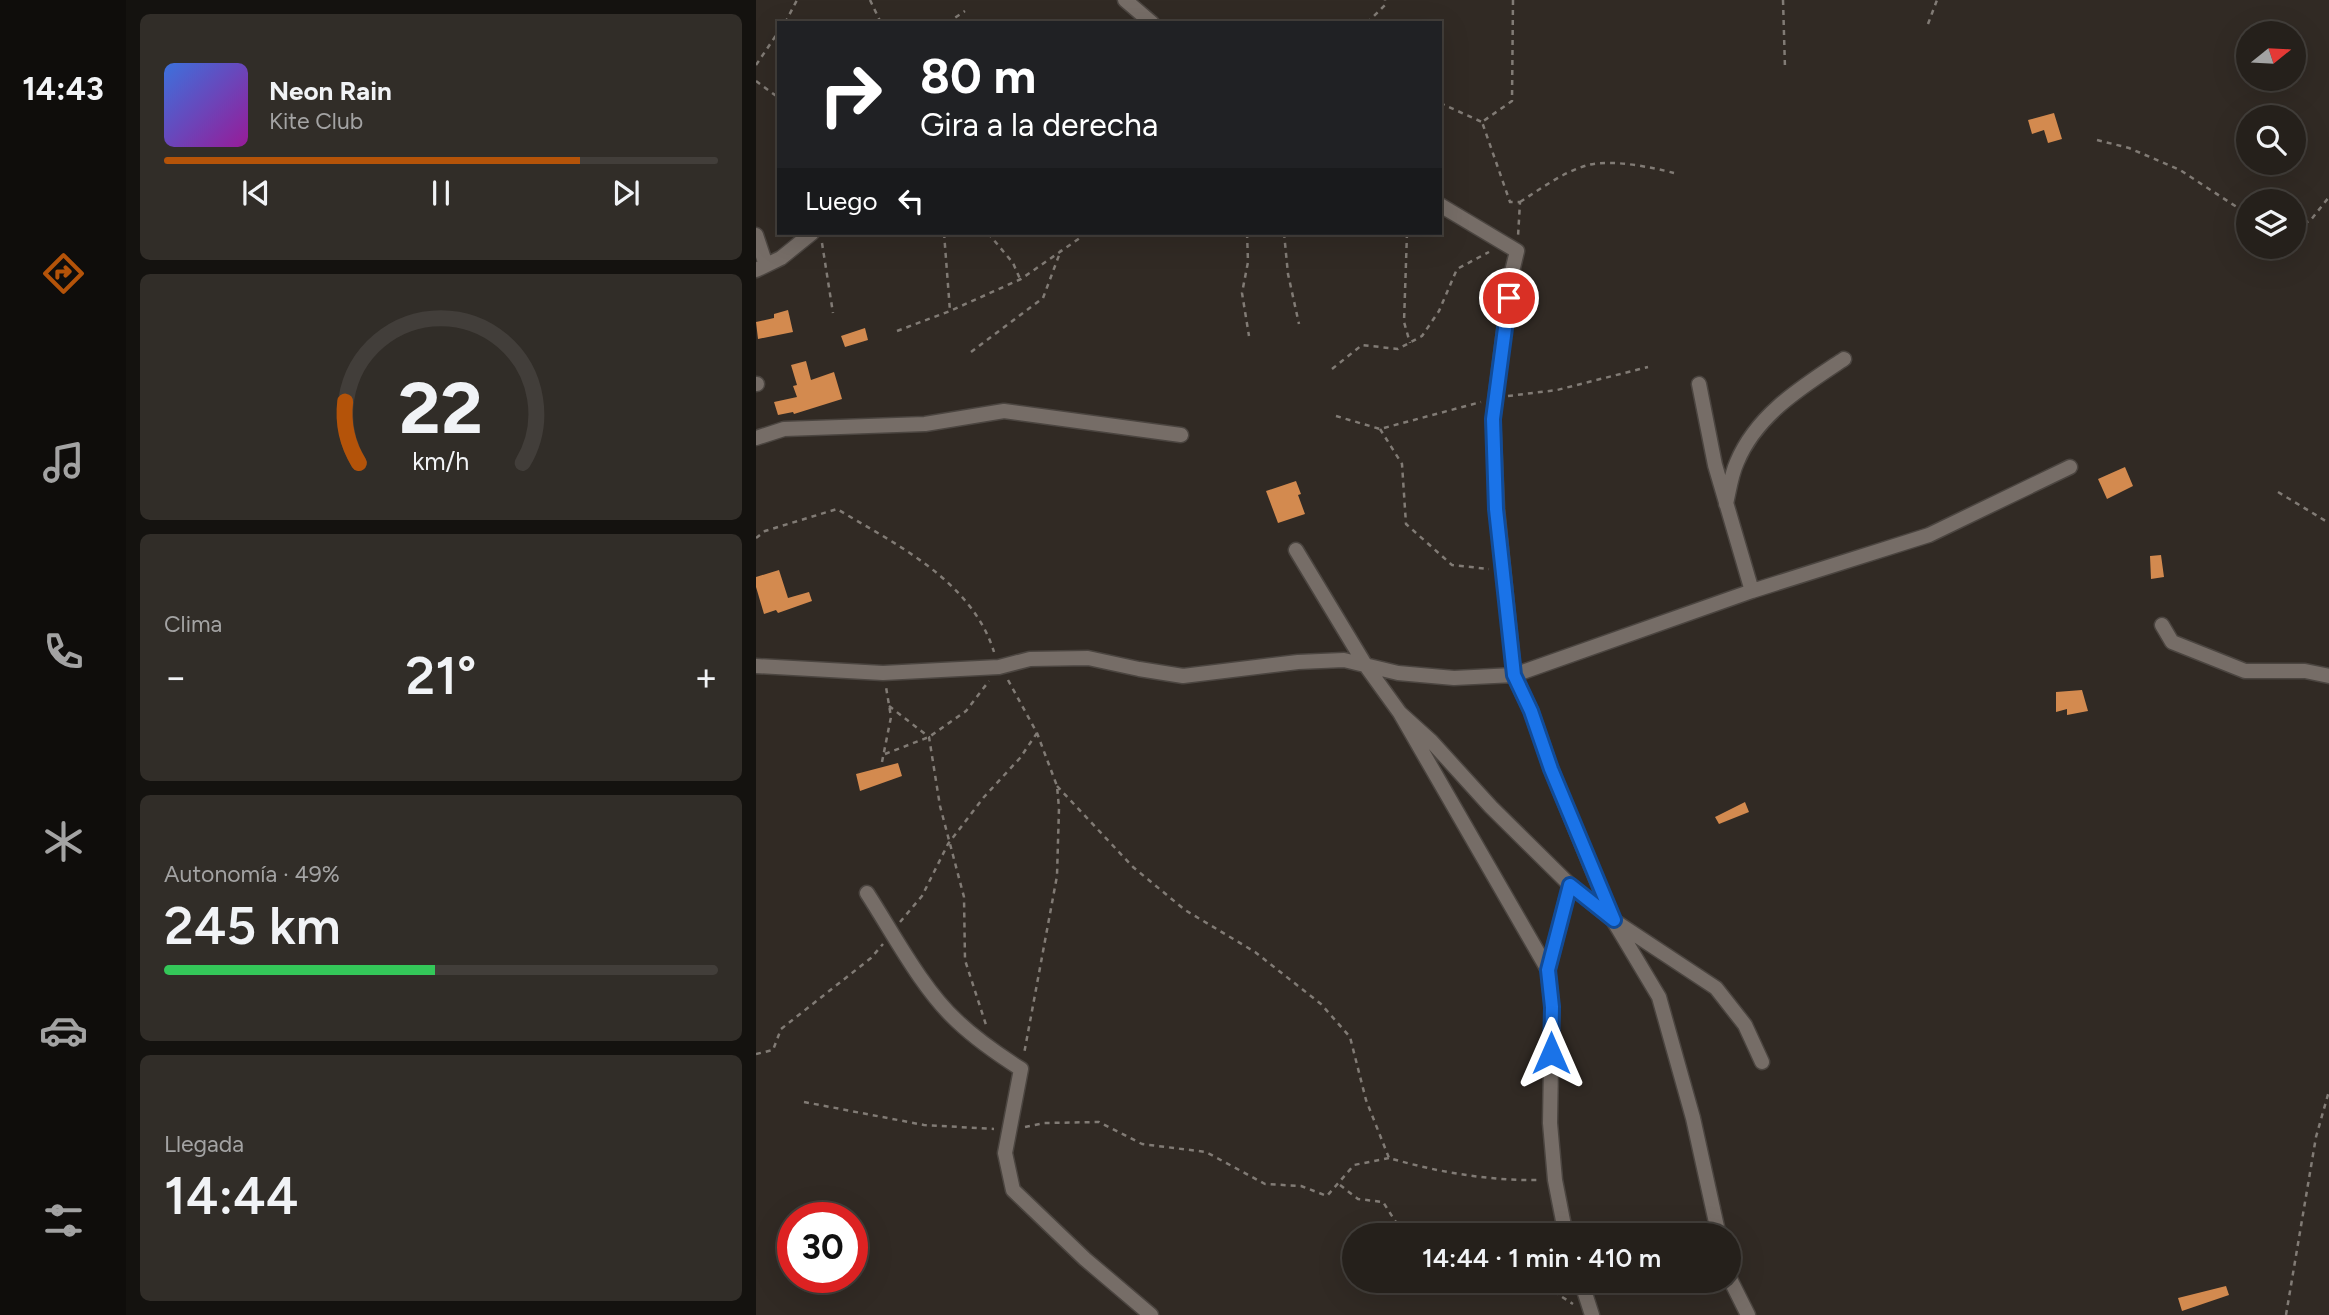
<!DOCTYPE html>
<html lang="es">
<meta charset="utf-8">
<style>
body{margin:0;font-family:Figtree,sans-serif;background:#312d28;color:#f1f3f6;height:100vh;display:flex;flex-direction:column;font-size:26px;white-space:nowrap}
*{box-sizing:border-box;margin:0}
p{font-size:23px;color:#a3a3a3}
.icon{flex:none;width:38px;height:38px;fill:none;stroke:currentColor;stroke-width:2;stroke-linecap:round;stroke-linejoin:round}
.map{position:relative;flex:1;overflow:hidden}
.panel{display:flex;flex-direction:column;gap:14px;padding:14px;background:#14120f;width:630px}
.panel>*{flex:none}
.top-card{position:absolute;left:21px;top:21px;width:665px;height:214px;border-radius:0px;box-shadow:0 7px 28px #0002,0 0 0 2px #423e3a;background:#202124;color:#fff;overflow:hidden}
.needle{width:46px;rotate:72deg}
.controls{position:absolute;left:1480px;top:21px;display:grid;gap:14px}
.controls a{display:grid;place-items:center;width:70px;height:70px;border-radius:50%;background:#25201b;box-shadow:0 7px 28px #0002,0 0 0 2px #423e3a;font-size:35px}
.speed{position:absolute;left:21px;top:1202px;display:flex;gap:14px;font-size:35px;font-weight:700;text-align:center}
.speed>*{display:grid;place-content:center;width:91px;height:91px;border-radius:50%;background:#25201b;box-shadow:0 7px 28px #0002,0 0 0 2px #423e3a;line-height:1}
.speed .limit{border:10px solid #d22;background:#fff;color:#111}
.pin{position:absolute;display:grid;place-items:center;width:60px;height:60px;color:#fff;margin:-30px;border:4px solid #fff;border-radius:50%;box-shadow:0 2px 7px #0007}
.me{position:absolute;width:77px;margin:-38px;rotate:0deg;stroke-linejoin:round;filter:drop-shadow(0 0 5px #0008)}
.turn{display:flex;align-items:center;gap:24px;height:147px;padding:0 28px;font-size:32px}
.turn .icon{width:91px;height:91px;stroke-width:2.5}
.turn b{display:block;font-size:49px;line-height:60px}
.then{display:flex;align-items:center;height:66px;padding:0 28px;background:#0003;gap:14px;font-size:26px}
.big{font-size:52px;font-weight:600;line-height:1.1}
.panel .tile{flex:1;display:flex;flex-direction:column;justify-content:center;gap:10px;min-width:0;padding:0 24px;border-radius:10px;background:#312d28}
.panel .dial{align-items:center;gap:0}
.dial svg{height:182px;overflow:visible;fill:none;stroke:#423e3a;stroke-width:7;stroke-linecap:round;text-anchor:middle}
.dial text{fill:#f1f3f6;stroke:none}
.song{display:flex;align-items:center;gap:21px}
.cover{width:84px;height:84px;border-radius:10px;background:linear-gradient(135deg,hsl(220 70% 55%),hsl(300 70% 35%))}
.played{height:7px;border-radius:4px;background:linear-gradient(90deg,#b45309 75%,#423e3a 75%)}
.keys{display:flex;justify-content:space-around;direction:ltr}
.heat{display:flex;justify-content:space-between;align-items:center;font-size:38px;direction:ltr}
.charge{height:10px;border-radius:5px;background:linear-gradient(90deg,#34c759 49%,#423e3a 0)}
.trip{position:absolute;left:586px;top:1223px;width:399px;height:70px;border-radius:35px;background:#25201b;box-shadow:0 7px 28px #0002,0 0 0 2px #423e3a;font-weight:600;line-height:70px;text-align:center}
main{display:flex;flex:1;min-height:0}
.dock{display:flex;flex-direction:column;width:126px;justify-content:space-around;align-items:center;background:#0f0d0b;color:#a3a3a3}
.dock .icon{width:49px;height:49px}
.dock .selected{color:#b45309}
.dock b{font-size:32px;color:#f1f3f6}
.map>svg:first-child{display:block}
</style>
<main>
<nav class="dock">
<b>14:43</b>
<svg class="icon selected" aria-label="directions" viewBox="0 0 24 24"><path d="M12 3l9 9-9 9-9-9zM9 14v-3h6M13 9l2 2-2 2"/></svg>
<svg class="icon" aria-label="music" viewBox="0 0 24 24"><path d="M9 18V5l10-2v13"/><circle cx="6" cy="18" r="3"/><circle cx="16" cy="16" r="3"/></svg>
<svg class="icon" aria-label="phone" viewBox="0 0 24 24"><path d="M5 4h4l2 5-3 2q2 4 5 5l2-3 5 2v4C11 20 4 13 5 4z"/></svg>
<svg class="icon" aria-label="climate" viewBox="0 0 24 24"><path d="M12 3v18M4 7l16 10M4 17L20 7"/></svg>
<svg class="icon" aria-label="car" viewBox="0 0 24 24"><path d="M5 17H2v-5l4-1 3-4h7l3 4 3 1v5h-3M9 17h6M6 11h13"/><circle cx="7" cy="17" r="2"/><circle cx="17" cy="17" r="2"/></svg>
<svg class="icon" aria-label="filters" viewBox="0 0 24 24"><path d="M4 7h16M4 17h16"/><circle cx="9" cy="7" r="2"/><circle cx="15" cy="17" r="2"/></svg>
</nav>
<section class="panel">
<div class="tile">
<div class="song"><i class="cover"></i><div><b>Neon Rain</b><p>Kite Club</p></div></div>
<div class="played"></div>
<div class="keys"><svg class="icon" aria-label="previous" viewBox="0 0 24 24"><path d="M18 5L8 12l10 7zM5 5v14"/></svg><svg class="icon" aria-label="pause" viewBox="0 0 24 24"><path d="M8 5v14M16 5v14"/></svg><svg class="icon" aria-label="next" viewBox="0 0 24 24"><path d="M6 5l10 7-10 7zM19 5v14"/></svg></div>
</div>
<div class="tile dial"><svg viewBox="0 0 100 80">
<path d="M14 69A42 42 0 1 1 86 69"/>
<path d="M14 69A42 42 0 0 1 8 42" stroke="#b45309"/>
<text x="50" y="56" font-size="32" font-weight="700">22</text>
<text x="50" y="72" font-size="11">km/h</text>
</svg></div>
<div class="tile"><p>Clima</p>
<div class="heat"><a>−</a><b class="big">21°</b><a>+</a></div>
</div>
<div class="tile"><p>Autonomía · 49%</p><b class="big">245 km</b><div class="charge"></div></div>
<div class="tile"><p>Llegada</p><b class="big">14:44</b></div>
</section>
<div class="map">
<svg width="1573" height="1315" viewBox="0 0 1573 1315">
<rect width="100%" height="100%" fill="#312a24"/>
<path fill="#d38a4f" d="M1298,113L1306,139L1292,143L1288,130L1276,134L1272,120Z
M32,310L37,332L2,339L0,322L18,318V314Z
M109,328L112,340L89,347L85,336Z
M50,361L55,380L78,372L86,399L38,414L37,412L22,415L18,402L41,397L37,386L41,385L35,365Z
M1369,467L1377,486L1351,499L1342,479Z
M540,481L545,494L542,495L549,514L522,523L510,491Z
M1405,555L1408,577L1395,579L1394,556Z
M23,570L32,598L53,592L56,601L22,613L20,610L8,614L0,587V577Z
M1326,690L1332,711L1311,715V709L1300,712V692Z
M142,763L146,776L104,791L100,774Z
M989,802L993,812L963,824L959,817Z
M1470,1286L1473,1295L1426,1311L1422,1298Z"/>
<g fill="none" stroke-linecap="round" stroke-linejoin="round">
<defs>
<path id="street" d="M369,0L396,23
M684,205L761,251L755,276L737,419L741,509L758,675L775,711L795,769L857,920L903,997L937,1118L963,1236
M0,235L10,265
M0,270L25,258L56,233
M0,384H1
M943,384L959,465L996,591
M0,438L28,429L169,424L248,411L425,435
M970,504C973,491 975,475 981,462C1001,414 1046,387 1088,359
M540,550L610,666L644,713L792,970
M1406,625L1416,642L1489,671H1549L1573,676
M0,666L127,673L243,667L274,659L332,658L383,669L427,676L542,662L588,660L642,673L698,678L758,675L996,591L1173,535L1314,467
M644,713L675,741L735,807L814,885L857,920L960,988L989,1025L1006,1062
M111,893C137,933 166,989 201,1021C220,1039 243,1055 265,1069L249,1153L257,1190L329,1259L395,1315
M810,1236L799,1180L794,1123L796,1007L792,970L814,885
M973,1277L992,1315
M825,1281L836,1315"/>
</defs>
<use href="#street" stroke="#4b4540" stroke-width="17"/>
<path stroke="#817b75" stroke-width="2.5" stroke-dasharray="5 5" stroke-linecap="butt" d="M114,0L125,23
M757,0L756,101L726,122L754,202H764L762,237
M1027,0L1029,68
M29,23L41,0
M191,23L209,11
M611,23L629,5V0
M1172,24L1181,0
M0,65L23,31
M0,81L23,98
M684,103L726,122
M1341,140L1373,148L1424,170L1493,215
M764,202C786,188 807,172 832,165C855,159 895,167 918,173
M1538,226L1554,221L1573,197
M188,233L194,311
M232,233L257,263L264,279
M491,233L492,262L486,293L493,336
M528,233L532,274L543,324
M651,233L648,322L654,343
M66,243L77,313
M141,331L194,311L265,279L331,233
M215,352L287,298L305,250
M576,369L606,345L642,349L666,336L683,311L701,269L733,252
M752,396L801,390L892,367
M580,416L624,429L725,402
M624,429L646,464L650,524L696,565L733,569
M1522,492L1573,523
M0,538L9,531L81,509C141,545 216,581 238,652
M252,680L281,733L301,786L303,808L301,876L268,1054
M133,706L173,737L184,806L208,897L209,960L231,1028
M129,754L173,737L210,711L233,681
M126,762L135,717L130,687
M301,786L377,867L429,910L499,952L565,1004L594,1037L610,1100L633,1158C681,1172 733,1181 784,1180
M144,922L166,896L192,844L228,797L264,758L281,733
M0,1054L17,1050L25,1029L115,958L127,944
M48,1102L168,1125L238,1129
M269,1127L288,1123L343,1122L386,1144L450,1152L509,1184L545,1186L571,1196L598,1165L633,1158
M584,1185L602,1199L627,1202L643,1227L665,1236
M759,1281L800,1293L817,1304
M1530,1315L1560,1137L1573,1091"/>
<use href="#street" stroke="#766d67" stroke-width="14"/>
</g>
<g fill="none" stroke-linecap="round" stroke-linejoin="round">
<defs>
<path id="route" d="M753,298L737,419L740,509L758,675L775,711L795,769L858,920L814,885L792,970L796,1007L795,1053"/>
</defs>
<use href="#route" stroke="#114b97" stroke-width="18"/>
<use href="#route" stroke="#1a73e8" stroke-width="12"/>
</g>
</svg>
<div class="controls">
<a><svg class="needle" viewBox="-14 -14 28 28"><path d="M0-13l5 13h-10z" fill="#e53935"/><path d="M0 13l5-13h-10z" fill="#a3a3a3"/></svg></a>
<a><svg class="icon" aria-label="search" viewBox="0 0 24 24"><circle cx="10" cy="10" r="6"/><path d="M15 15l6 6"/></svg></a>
<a><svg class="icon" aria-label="layers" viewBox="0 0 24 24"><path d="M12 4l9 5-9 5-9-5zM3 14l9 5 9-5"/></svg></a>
</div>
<div class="speed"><div class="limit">30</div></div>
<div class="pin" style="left:753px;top:298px;background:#d93025"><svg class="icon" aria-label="arrive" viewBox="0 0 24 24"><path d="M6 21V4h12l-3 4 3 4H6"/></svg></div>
<svg class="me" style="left:795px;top:1053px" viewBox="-20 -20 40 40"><path d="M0-17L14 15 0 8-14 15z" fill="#1a73e8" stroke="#fff" stroke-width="4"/></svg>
<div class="trip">14:44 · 1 min · 410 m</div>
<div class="top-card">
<div class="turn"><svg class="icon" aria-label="right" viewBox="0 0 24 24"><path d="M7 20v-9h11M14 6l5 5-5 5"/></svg><div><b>80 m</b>Gira a la derecha</div></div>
<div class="then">Luego<svg class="icon" aria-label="left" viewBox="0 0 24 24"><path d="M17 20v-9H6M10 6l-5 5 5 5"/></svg></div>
</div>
</div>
</main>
